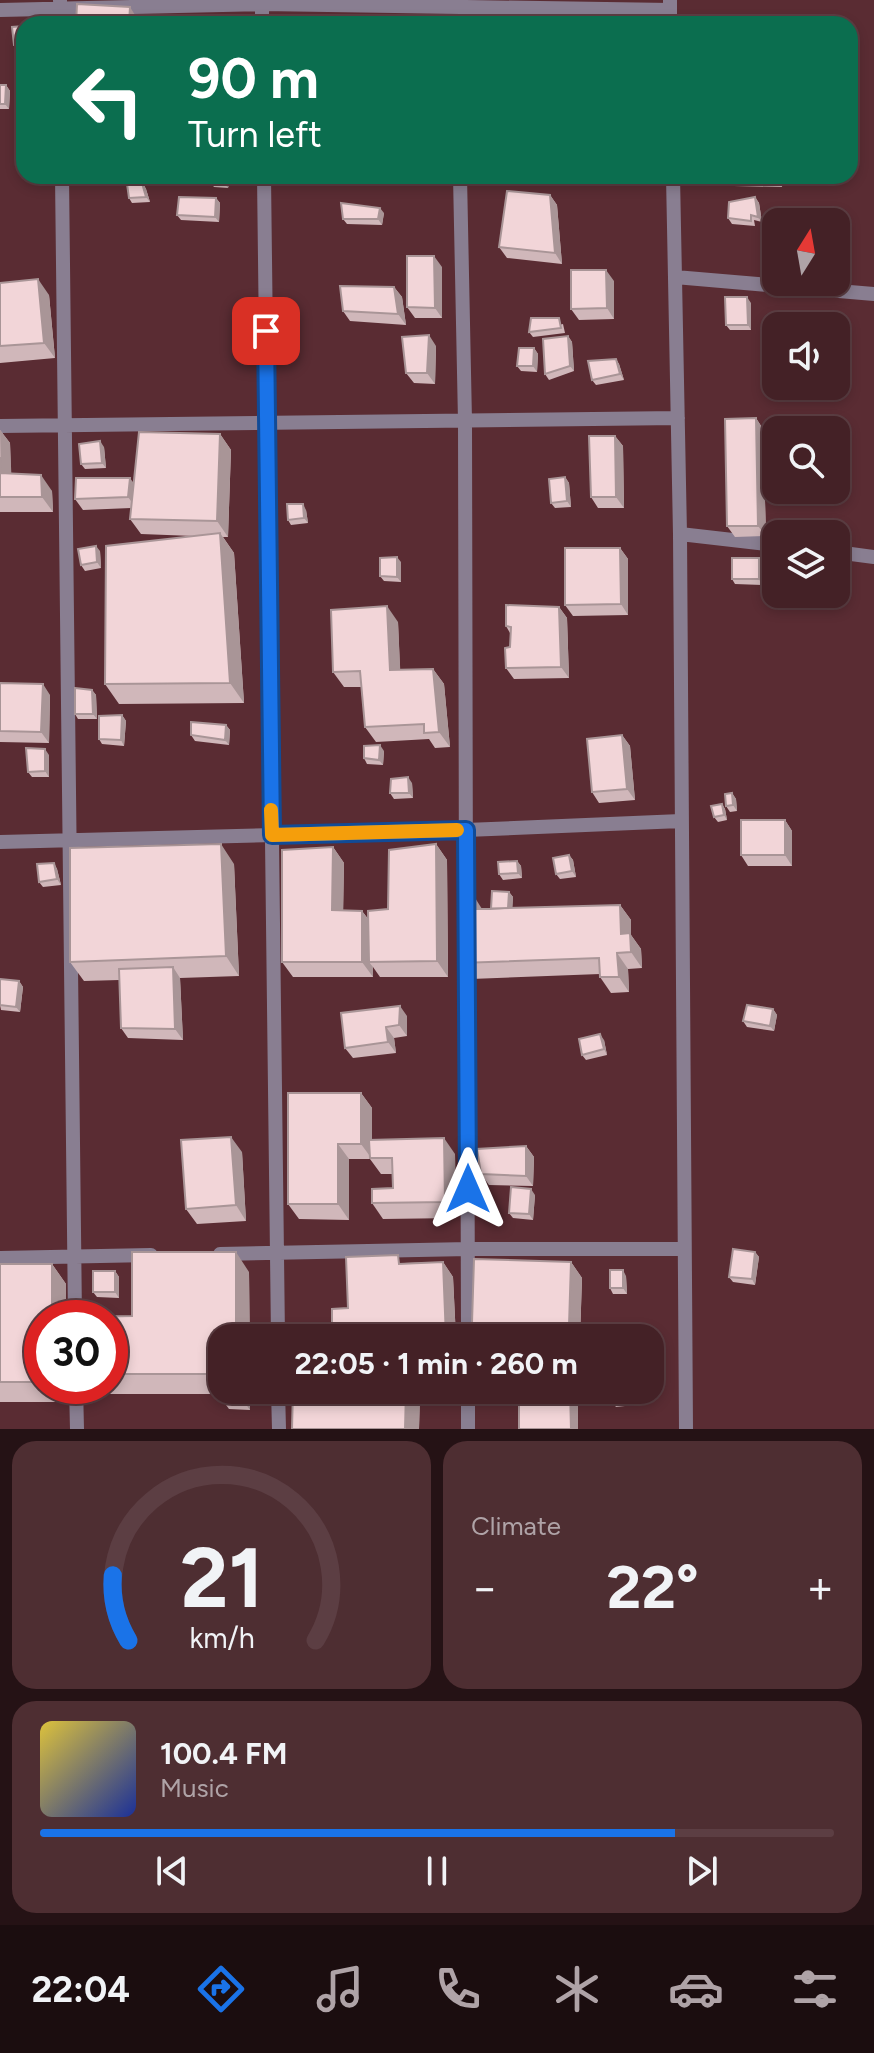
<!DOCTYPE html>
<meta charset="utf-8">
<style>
body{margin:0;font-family:Figtree,sans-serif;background:#4e2e32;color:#f1f3f6;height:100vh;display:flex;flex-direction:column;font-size:30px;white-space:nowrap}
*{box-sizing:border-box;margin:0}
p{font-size:26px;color:#afa3a7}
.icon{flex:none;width:44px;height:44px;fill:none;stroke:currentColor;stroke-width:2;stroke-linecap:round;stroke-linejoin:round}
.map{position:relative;height:1429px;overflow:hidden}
.panel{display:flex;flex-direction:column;gap:12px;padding:12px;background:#251215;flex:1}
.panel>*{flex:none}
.hud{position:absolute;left:16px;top:16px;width:842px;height:168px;border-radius:24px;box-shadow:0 4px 12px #0003,0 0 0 2px #5c3e43;background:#0b6e4f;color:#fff;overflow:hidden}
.needle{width:52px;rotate:11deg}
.tools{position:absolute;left:762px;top:208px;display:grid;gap:16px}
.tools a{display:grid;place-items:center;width:88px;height:88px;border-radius:16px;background:#442126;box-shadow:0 4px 12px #0003,0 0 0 2px #5c3e43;font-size:40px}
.speed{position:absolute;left:24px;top:1300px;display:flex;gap:16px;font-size:40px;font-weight:700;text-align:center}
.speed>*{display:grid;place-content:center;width:104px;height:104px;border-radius:50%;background:#442126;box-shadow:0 4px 12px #0003,0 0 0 2px #5c3e43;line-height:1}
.speed .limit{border:12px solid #d22;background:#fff;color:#111}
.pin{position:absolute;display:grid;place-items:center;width:68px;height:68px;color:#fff;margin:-34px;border-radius:16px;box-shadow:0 4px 12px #0006}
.me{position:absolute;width:88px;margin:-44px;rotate:0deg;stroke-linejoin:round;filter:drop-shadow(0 0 6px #0008)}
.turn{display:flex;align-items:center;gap:28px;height:168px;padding:0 40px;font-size:36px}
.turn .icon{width:104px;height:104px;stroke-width:2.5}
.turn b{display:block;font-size:56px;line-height:68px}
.big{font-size:60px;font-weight:700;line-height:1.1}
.panel .tile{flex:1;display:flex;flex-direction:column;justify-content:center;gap:12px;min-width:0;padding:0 28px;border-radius:24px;background:#4e2e32}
.panel .dial{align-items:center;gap:0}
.dial svg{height:208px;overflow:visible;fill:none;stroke:#5c3e43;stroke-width:7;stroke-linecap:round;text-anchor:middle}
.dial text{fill:#f1f3f6;stroke:none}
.song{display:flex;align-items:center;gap:24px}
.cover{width:96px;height:96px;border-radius:12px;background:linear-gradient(135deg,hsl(50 70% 55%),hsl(230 70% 35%))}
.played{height:8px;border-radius:4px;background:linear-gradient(90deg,#1a73e8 80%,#5c3e43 80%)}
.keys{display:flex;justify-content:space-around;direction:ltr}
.heat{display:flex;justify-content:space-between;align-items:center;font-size:44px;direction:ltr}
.panel .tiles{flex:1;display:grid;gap:12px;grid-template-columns:1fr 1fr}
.tile:last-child{grid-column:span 2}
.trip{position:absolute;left:208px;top:1324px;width:456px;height:80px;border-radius:24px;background:#442126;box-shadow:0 4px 12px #0003,0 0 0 2px #5c3e43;font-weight:700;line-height:80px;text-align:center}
.tabs{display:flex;height:128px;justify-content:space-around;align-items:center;background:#1b0d0f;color:#afa3a7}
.tabs .icon{width:56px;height:56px}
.tabs .active{color:#1a73e8}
.tabs b{font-size:36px;color:#f1f3f6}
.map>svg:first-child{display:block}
</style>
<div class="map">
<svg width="874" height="1429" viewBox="0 0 874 1429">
<rect width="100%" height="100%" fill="#5a2c33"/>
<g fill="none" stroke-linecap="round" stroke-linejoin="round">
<path stroke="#897e91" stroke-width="14" d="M60,0L61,24
M262,0V24
M456,0V24
M670,0V24
M0,10L262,4L670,10
M62,176L75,1318
M264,176L278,1338
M460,176L465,421L466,912
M673,176L680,534L686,1429
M675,277L874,294
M0,426L678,418
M680,534L776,545
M836,552L874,557
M0,842L466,830L681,821
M467,956L468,1338
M220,1254L469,1249H684
M0,1258L151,1255
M76,1386L77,1429
M278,1390L279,1429
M468,1429V1390"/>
</g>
<path fill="#d0b7ba" d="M24,26V50H18L14,45Z
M0,85H6L10,91L9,109H0Z
M146,176V185H144L146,189L150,202L132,203L129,198L127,185L124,180Z
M180,176H192V186H184L180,181Z
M231,176L228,188L214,187L210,182Z
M727,176H783L782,187L734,186Z
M550,195L557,205L562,264L507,258L499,247Z
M755,197L759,203L762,222L754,220L755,226L732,224L728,218Z
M216,198L220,203L219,222L181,220L177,215Z
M384,213L382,225L347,224L343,219Z
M442,267V318H415L407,307Z
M614,281V319L579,320L571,309Z
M0,283L49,295L55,358L0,363Z
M394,287L402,297L406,325L350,321L343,311Z
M751,303V330H730L726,325Z
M563,324L565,333L533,337L529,332Z
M568,336L572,342L574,371L549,380L545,374Z
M436,346L435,384L414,383L406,373Z
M534,348L538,354L537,372L521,371L517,366Z
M616,359L619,364L624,380L596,385L592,380Z
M756,418L763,429L766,536L735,537L727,526Z
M0,430L10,443L11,474L52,491L53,512H0Z
M220,434L231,450L228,537H223L234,553L244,703L119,704L105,684L193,536L141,534L130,519L131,508L83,510L75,499L134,483Z
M615,436L623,446L624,508H598L591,497Z
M776,440V462H769L765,456Z
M104,447L106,468L85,469L81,464Z
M565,477L569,483L571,507L555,508L551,503Z
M306,510L308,523L291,525L288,520Z
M620,548L628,559V615L573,616L565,605Z
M100,551L101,568L85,571L81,565Z
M401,562V582L384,581L380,576Z
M763,564L762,585L735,584L732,579Z
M559,607L567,618L569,678L514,679L506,668L510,647V633L506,626Z
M398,622L400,670L433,669L444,684L450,747L435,748L429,739L376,742L365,727L361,687H344L333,672Z
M0,683L50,695L49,743L0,742Z
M92,690L96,695L97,719H78L75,714Z
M122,715L126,721L124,746L102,744L99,739Z
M226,725L230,730L229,745L195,741L191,735Z
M622,735L630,746L635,800L599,803L592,792Z
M384,751L383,765L367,764L364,758Z
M49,755V777H32L28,772Z
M412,783L413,798L394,799L390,793Z
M732,793L736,799L737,811L730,812L726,806Z
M722,804L725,809L727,820L718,822L714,817Z
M785,820L792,831V866H748L741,855Z
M436,844L447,860L448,977H380L373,967V977H293L282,962L333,847L344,863L343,910L362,911L369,920L388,909Z
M569,855L573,860L576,877L560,879L556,874Z
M517,861L521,866L522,878L503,880L499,874Z
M54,863L57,869L61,885L43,887L39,882Z
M234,864L239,976L180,978L183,1040L128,1038L121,1028L119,980L84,981L70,962Z
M509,892L513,897L512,908L620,905L631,920V935L641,949L642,968L628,969L629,992L611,993L600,977V974L471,979L460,963L491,909Z
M19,981L23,987L20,1012L1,1010L0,1005Z
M773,1009L777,1015L774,1031L747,1027L743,1021Z
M407,1016V1036L394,1038L396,1053L353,1058L345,1048Z
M604,1040L607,1055L586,1060L582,1055Z
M361,1093L372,1108V1140L455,1154L456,1218L383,1219L372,1203L393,1188L392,1174H381L370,1159H349V1220L299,1219L288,1204Z
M526,1146L534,1157L533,1186L489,1185L481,1174Z
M242,1152L246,1221L197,1224L186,1209Z
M535,1195L533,1220L513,1218L509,1213Z
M755,1252L759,1257L755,1285L733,1282L729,1277Z
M443,1262L453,1277L456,1338H341L332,1325L348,1308L404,1263Z
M571,1262L582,1278L580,1338H470L481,1335L472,1323Z
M0,1264H52L66,1284L42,1318V1386H66V1402H0Z
M115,1271L119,1277V1298L97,1297L93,1292Z
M249,1272L250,1410L229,1409L218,1394H94L89,1386H110V1318L132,1316Z
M626,1276L627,1294H613L610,1288Z
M293,1390H454L418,1392L420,1394L419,1429H292Z
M632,1392L634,1405L616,1407L612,1402Z"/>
<path fill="#a99597" d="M130,7L140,23V24H129Z
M6,85L10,91L9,109L5,104Z
M142,176H146V185L142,180Z
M188,176H192V186L189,180Z
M226,176H231L228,188L224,183Z
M775,176H783L782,187Z
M142,183L146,189L150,202L146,197Z
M550,195L557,205L562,264L555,253Z
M755,197L759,203L762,222L758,217Z
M216,198L220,203L219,222L215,217Z
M380,208L384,213L382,225L378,219Z
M434,256L442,267V318L435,308Z
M606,270L614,281V319L607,308Z
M38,279L49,295L55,358L44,343Z
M394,287L402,297L406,325L398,314Z
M747,297L751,303V330L748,325Z
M429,335L436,346L435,384L427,373Z
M568,336L572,342L574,371L570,366Z
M534,348L538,354L537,372L533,366Z
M616,359L619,364L624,380L620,374Z
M756,418L763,429L766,536L758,526Z
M0,430L10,443L12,489L1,473Z
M220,434L231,450L228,537L217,521Z
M615,436L623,446L624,508L616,497Z
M100,441L104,447L106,468L102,463Z
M41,475L52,491L53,512L42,497Z
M565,477L569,483L571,507L567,501Z
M130,478L138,489L136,508L128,497Z
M303,504L306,510L308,523L304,518Z
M220,533L234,553L244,703L230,683Z
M96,546L100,551L101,568L97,562Z
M620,548L628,559V615L621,604Z
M397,557L401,562V582L397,577Z
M759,558L763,564L762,585L759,579Z
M387,606L398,622L401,686L390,670Z
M559,607L567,618L569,678L561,667Z
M433,669L444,684L450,747L439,732Z
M43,684L50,695L49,743L41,732Z
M92,690L96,695L97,719L93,714Z
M122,715L126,721L124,746L121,740Z
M226,725L230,730L229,745L225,740Z
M622,735L630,746L635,800L627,789Z
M380,745L384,751L383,765L379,760Z
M45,749L49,755V777L45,771Z
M408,777L412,783L413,798L409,793Z
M732,793L736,799L737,811L733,805Z
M722,804L725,809L727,820L724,815Z
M785,820L792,831V866L785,855Z
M221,844L234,864L239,976L226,956Z
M436,844L447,860L448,977L437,961Z
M333,847L344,863L343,926L332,910Z
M569,855L573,860L576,877L572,871Z
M517,861L521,866L522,878L518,873Z
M54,863L57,869L61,885L57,879Z
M509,892L513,897L512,918L508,912Z
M472,893L482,909H472Z
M620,905L631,920V935L641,949L642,968L631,952L621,934Z
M362,911L373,926L369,962L373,967V977L362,962Z
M617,953L628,969L629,992L619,977Z
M173,967L180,978L183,1040L175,1029Z
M19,981L23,987L20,1012L16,1007Z
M400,1006L407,1016V1036L399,1025Z
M773,1009L777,1015L774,1031L770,1026Z
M386,1027L394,1038L396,1053L388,1042Z
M600,1034L604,1040L607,1055L604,1049Z
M361,1093L372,1108V1159L361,1144Z
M231,1137L242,1152L246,1221L236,1205Z
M444,1138L455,1154L456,1218L445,1202Z
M338,1144L349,1159V1220L338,1204Z
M526,1146L534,1157L533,1186L526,1176Z
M531,1189L535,1195L533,1220L529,1214Z
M236,1252L249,1272L250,1338H236Z
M755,1252L759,1257L755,1285L752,1279Z
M443,1262L453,1277L456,1338H446Z
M571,1262L582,1278L580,1338H578L569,1326Z
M52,1264L66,1284V1318H52Z
M623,1270L626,1276L627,1294L623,1288Z
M115,1271L119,1277V1298L115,1292Z
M55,1386H66V1402Z
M236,1390H250V1410Z
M406,1390H417L420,1394L419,1429H405Z
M570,1390H578V1429H571Z
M629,1390L632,1392L634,1405L630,1399Z"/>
<path fill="#f2d5d8" stroke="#a99597" stroke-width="2" d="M77,4L130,7L129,24H76Z
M337,18H354V24H337Z
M370,18H387V24H370Z
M24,26V44L14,45L12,27Z
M0,85H6L5,104H0Z
M124,176H142V180H124Z
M180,176H188L189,180L180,181Z
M211,176H226L224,183L210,182Z
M142,183L146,197L129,198L127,184Z
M507,191L550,195L555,253L499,247Z
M179,197L216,198L215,217L177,215Z
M755,197L758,217L751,215V221L728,218L729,202Z
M341,203L380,208L378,219H343Z
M407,256H434L435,308L407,307Z
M571,270H606L607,308L571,309Z
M38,279L44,343L0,346V283Z
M340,286L394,287L398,314L343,311Z
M725,297H747L748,325H726Z
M531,318H559L561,328L529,332Z
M429,335L427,373H406L402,337Z
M568,336L570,366L545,374L543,339Z
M519,348H534L533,366H517Z
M616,359L620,374L592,380L588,361Z
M756,418L758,526H727L725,419Z
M139,432L220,434L217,521L130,519Z
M589,436H615L616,497H591Z
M766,439L776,440V457L765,456Z
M100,441L102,463L81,464L79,444Z
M0,457L1,473L41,475L42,497H0Z
M565,477L567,501L551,503L549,479Z
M76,478H130L128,497L75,499Z
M287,504H303L304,518L288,520Z
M220,533L230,683L105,684L106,546Z
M96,546L97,562L81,565L78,549Z
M565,548H620L621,604L565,605Z
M397,557V577L380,576V558Z
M732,558H759V579H732Z
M506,605L559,607L561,667L506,668L505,648L510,647L511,627L506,626Z
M387,606L390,670L433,669L439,732L424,733V724L365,727L360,671L333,672L331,610Z
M0,683L43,684L41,732L0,731Z
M75,688L92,690L93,714H75Z
M122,715L121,740L99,739V716Z
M191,722L226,725L225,740L191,735Z
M622,735L627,789L592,792L587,739Z
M380,745L379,760L364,758V746Z
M26,748L45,749V771L28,772Z
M408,777L409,793H390L391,779Z
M732,793L733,805L726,806L725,794Z
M722,804L724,815L714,817L711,806Z
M741,820H785V855H741Z
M221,844L226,956L70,962V848Z
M436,844L437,961L369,962L368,911L388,909L389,850Z
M333,847L332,910L362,911V962H282V850Z
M569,855L572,871L556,874L553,858Z
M517,861L518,873L499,874L498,862Z
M54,863L57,879L39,882L37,864Z
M492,891L509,892L508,908L491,909Z
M472,893V909L620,905L621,934L630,933L631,952L617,953L619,977H600L599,958L460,963L458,894Z
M173,967L175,1029L121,1028L119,969Z
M0,979L19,981L16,1007L0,1005Z
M747,1005L773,1009L770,1026L743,1021Z
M400,1006L399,1025L386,1027L388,1042L345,1048L341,1013Z
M600,1034L604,1049L582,1055L579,1039Z
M288,1093H361V1144H338V1204H288Z
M231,1137L236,1205L186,1209L181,1140Z
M444,1138L445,1202L372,1203V1189L393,1188L392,1158H370L369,1140Z
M526,1146V1176L481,1174L477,1149Z
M511,1187L531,1189L529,1214L509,1213Z
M733,1249L755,1252L752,1279L729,1277Z
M132,1252H236V1338H222V1390H215V1374H110V1318H81V1317L132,1316Z
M398,1255L399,1264L443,1262L446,1338H378L377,1323L332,1325V1309L348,1308L346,1257Z
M474,1259L571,1262L569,1326L472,1323Z
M0,1264H52V1318H42V1382H0Z
M610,1270H623V1288H610Z
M93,1271H115V1292H93Z
M470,1334L488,1336V1338H470Z
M293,1390H406L405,1429H292Z
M519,1390H570L571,1429H519Z
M610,1390H629L630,1399L612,1402Z"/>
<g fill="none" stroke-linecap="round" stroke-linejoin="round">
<defs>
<path id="route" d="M266,331L272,835L466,830L468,1189"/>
</defs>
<use href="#route" stroke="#114b97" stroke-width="20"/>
<use href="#route" stroke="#1a73e8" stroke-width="14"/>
<path stroke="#f59e0b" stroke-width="14" d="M271,810L272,835L457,830"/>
</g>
</svg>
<div class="tools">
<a><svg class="needle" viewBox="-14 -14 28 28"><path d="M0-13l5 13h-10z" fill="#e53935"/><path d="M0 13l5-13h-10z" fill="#afa3a7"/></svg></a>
<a><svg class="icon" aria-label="sound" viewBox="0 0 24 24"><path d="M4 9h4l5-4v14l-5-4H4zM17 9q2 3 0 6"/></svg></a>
<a><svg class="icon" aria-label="search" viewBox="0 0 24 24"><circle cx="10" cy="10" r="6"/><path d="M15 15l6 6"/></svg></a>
<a><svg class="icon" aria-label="layers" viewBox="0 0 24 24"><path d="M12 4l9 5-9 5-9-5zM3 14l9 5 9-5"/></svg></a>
</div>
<div class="speed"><div class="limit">30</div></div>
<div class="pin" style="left:266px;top:331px;background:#d93025"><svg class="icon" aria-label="arrive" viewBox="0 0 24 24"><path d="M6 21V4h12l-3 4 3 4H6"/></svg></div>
<svg class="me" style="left:468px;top:1189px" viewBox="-20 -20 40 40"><path d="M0-17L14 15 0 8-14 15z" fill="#1a73e8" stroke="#fff" stroke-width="4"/></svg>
<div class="trip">22:05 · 1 min · 260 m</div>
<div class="hud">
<div class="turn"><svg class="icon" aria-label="left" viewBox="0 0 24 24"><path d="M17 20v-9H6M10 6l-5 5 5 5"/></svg><div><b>90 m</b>Turn left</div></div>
</div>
</div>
<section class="panel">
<div class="tiles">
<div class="tile dial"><svg viewBox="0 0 100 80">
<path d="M14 69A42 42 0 1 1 86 69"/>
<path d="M14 69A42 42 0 0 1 8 44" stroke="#1a73e8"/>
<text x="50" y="56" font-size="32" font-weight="700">21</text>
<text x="50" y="72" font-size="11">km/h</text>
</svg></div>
<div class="tile"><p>Climate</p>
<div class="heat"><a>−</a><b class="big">22°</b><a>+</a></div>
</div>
<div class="tile">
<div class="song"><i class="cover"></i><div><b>100.4 FM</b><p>Music</p></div></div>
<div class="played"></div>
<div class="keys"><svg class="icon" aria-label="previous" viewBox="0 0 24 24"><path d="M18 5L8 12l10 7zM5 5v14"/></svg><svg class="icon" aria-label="pause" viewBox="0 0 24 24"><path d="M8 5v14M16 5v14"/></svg><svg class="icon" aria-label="next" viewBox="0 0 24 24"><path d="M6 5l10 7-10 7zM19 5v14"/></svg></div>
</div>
</div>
</section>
<nav class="tabs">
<b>22:04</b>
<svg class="icon active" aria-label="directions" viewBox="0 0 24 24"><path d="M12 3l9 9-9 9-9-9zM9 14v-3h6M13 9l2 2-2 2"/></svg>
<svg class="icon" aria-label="music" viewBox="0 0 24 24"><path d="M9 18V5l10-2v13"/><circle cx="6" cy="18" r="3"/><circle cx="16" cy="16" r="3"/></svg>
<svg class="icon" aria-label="phone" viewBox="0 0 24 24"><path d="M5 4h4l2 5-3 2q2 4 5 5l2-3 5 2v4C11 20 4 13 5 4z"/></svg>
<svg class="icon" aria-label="climate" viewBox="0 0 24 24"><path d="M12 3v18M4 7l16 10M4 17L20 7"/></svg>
<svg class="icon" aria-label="car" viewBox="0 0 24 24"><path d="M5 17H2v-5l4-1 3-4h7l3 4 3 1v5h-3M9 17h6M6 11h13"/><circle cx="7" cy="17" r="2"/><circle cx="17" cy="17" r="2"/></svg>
<svg class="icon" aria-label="filters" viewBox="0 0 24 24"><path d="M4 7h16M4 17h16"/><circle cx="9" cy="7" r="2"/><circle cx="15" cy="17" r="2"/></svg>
</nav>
